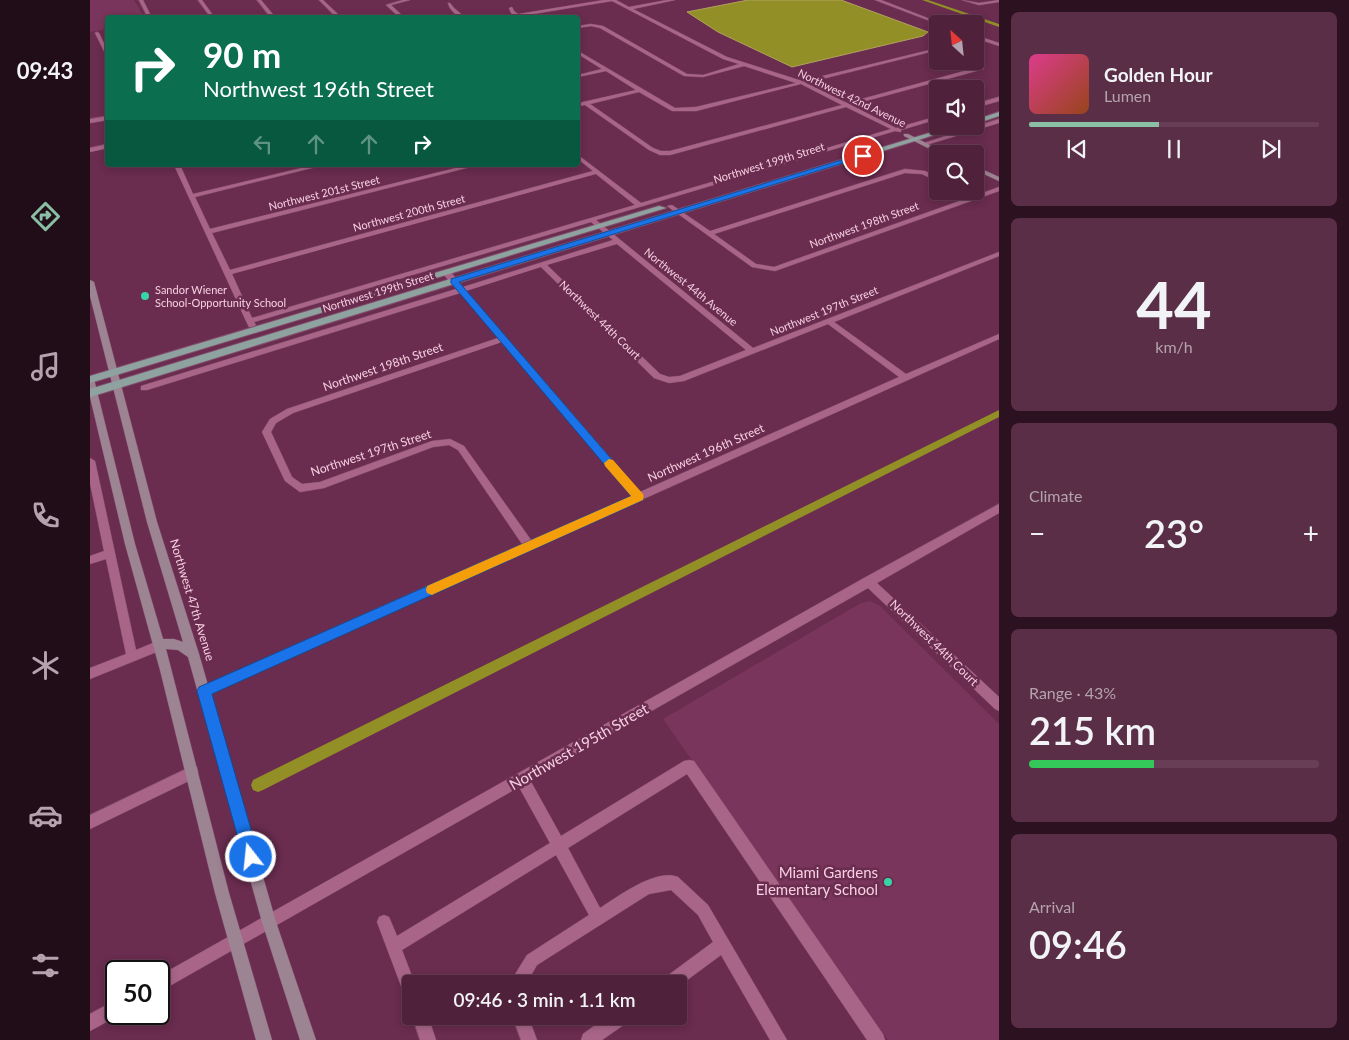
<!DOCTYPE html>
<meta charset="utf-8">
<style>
body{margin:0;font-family:Lato,sans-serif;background:#5a2e46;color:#f1f3f6;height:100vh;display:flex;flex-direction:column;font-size:19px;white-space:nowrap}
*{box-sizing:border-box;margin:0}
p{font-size:16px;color:#b4a3af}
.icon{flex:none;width:28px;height:28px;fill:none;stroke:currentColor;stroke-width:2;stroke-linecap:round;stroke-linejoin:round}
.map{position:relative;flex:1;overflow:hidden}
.details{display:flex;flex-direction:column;gap:12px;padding:12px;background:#2c1220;width:350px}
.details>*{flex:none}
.banner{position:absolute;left:15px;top:15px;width:475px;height:152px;border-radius:5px;box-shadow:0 2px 8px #0003,0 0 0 1px #673e55;background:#0b6e4f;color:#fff;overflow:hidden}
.needle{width:32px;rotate:333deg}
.tools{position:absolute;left:839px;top:15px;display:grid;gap:10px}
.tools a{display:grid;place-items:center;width:55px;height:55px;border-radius:5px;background:#50213b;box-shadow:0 2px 8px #0003,0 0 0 1px #673e55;font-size:25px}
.speed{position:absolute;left:15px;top:960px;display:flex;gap:10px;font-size:25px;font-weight:700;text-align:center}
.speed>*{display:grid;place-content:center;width:65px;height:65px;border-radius:50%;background:#50213b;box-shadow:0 2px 8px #0003,0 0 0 1px #673e55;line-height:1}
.speed .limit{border:2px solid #111;border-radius:8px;background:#fff;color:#111}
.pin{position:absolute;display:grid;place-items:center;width:42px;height:42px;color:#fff;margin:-21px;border:2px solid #fff;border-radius:50%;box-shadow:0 1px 5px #0007}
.me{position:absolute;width:55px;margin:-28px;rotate:344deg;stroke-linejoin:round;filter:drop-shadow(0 0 4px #0008)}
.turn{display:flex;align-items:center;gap:18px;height:105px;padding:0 15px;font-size:22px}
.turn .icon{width:65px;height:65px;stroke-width:2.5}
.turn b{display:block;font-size:35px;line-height:42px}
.lanes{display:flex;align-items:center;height:48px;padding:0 15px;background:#0003;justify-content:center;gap:25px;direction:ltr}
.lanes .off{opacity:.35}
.big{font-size:38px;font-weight:600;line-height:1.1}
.details .tile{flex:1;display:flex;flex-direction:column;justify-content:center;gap:8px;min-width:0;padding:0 18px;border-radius:8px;background:#5a2e46}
.details .dial{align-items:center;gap:0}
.dial b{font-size:65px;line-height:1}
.song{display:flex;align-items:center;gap:15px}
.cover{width:60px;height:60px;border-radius:8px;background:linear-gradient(135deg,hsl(330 70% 55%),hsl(20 70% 35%))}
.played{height:5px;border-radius:2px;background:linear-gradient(90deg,#8abfa5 45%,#673e55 45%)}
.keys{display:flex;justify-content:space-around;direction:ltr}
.heat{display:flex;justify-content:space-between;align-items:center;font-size:28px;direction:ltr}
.charge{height:8px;border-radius:4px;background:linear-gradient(90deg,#34c759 43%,#673e55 0)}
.trip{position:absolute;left:312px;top:975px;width:285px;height:50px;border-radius:5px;background:#50213b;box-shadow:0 2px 8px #0003,0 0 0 1px #673e55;font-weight:600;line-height:50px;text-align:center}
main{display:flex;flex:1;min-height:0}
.menu{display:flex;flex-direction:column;width:90px;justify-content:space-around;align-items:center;background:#200d18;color:#b4a3af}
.menu .icon{width:35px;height:35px}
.menu .on{color:#8abfa5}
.menu b{font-size:22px;color:#f1f3f6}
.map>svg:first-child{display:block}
</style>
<main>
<nav class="menu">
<b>09:43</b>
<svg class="icon on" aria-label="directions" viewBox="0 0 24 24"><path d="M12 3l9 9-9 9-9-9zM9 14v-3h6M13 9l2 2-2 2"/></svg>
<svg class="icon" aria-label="music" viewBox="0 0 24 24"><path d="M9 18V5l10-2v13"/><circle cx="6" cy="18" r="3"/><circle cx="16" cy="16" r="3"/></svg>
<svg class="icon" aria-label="phone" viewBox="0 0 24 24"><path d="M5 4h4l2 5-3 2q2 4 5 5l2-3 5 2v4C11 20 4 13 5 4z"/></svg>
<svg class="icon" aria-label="climate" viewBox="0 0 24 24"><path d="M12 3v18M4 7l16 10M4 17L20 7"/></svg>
<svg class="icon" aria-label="car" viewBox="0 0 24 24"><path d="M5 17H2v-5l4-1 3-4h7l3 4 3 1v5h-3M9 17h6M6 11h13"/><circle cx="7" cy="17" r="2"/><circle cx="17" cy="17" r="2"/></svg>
<svg class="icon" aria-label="filters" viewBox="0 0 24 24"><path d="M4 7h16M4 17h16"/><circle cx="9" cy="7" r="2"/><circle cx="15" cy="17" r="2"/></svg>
</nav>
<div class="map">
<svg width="909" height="1040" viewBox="0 0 909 1040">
<rect width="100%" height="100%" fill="#6a2c4f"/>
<path fill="#7a355c" d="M0,0H44L54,17L18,18L17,29L0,32Z
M780,601L789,605L909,724V1040H798L573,719L771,603Z"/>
<path fill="#928f26" stroke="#b0a25e" d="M658,0H751L838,32L833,36L702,67L628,32L597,12Z"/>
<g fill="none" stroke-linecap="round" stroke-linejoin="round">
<path fill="#928f26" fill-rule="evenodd" d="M832,0H838L909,24V27Z
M909,410V417L173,790L168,792L163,790L161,785L163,780Z"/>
<defs>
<path id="street" d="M49,0H53L62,18H58Z
M108,0H112L125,18H121Z
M167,0H171L186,18H181Z
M229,0H233L252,18H247Z
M313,0H320L301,5L315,18H310L296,5Z
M514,0H526L539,7L577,0H585L543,9L637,57L712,81L848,48V50L716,83L757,103L889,67V65L883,61H885V60L893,63L894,69L761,105L806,128L848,116V119L811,130V132L805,131L506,220L663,348L909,252V256L744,322L816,374L909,334V339L118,695L114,697L110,695L108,691L110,687L432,544L368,450L359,445L343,447L234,488L210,492L195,481L172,432L180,419L197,409L408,338L370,293L57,390H51V386L366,289L354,275V271H360L373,287L523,240L501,222L164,322L166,325L162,327H159L156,321L84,165H90L103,194L224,165H234L105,197L120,229L378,165H388L122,233L140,270L503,171L488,159V155L551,203L801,129L756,107L580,155H570L559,150L495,105L488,106V104L493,102L546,90L516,71L488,77V75L512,69L488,54V51L585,108L606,107L706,83L654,66L613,77L594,76L510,28L501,26L488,28V26L501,24L513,26L597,74L613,75L649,64L633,59L522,1L431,16L434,18H428L421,13L419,8L422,7L424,11L428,14ZM711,84L752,105L580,151H571L563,148L500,104L549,92L582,111H606ZM506,174L545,205L162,318L142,274ZM527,244L656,350L590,376L579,377L570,374L457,265ZM451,267L564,378L579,383L594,381L738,324L809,377L550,492L376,291ZM412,342L542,496L441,540L374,446L360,439L342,441L230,482L212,484L202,477L181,432L186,423L203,413Z
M785,0H791L853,24H848Z
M872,0L889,3L909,0V2L889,5Z
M358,3H360L364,8L376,18C368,18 359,10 358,3Z
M7,32L9,33L18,52V59L5,33Z
M885,35L909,43V46L885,38Z
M909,97V101L885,108V104Z
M18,116V120L0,123V119Z
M909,119V123L836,145L831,144Z
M18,144V148L0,152V148Z
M815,169L835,171L848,177V182L832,174L815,173L624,234L666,264L684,267L878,198L867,191H875L884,196L909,187V191L685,271L662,267L577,206L582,205L620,231Z
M0,458L5,461L46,650L70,640L74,641L76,645L74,649L0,679V668L36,654L16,559L0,564V556L14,551L0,483Z
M909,504V513L787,583L909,697V711L905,709L778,588L440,780L471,836L594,761L599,760L604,761L793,1034L795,1040H777L597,774L478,848L510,908C529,896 566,868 588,877L618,905L697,1040H680L631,955L589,986V984H570L573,979L623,942L608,915L581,890L559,894L447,965L436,984H419L437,955L499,915L466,855L312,950L325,984H321V1002L316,999L287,922L289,917L294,915L299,917L307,936L460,843L429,787L69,992V976L774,578Z
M102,766L107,767L108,772L107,777L0,829V815Z
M26,1000V1014H31L0,1031V1014Z
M322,1016H338L346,1040H330Z
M422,1016H438L447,1040H431Z
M518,1016H540L538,1022L512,1040H491L493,1034Z"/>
<path id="secondary" d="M814,134H818L858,154H850L814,136Z
M885,166L909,177V181L885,170Z
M0,280L4,282L67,522L109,654L186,922L226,1040H210L172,922L98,657L88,650L76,649L139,893L182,1040H166L125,893L70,670L35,544L0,397V376L4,379L45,544L73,639H84L93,642L57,522L0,296Z"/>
<path id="primary" d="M909,112V116L885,124V120Z
M862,126H873L0,397V389Z
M569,206L576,208L0,383V376Z"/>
</defs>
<use href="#street" stroke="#834d6c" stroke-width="1"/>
<use href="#secondary" stroke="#834d6c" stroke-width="1"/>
<use href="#primary" stroke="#834d6c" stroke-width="2"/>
<use href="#street" fill="#a96588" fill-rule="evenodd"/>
<use href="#secondary" fill="#9c8493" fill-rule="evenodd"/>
<use href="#primary" fill="#8ea39f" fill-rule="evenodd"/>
</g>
<path fill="#1a73e8" stroke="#114b97" d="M771,154L776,156L369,282L554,497L553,500L122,694L169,857L166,863L161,865L155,863L107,691L109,687L541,496L361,283V279Z"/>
<path fill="#f59e0b" d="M519,459L523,460L553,494L554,497L553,500L346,593L342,595L337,593L336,590L337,586L541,496L515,466L514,463Z"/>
<g fill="#39d4a5" stroke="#6a2c4f" stroke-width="2">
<circle cx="55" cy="296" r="5"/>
<circle cx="798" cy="882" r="5"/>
</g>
<g text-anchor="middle" stroke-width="5" stroke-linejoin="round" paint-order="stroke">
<g font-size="11" fill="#f7d0e2" stroke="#6a2c4f">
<text transform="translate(762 98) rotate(26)" y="4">Northwest 42nd Avenue</text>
<text transform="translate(679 163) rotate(-17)" y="4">Northwest 199th Street</text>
<text transform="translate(234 193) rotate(-14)" y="4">Northwest 201st Street</text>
<text transform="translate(319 213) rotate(-15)" y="4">Northwest 200th Street</text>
<text transform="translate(774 225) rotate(-20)" y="4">Northwest 198th Street</text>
<text transform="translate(601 287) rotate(39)" y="4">Northwest 44th Avenue</text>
<text transform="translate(288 292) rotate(-17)" y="4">Northwest 199th Street</text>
<text transform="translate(734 311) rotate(-22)" y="4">Northwest 197th Street</text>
<text transform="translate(510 320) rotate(44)" y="4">Northwest 44th Court</text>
</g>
<g font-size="11" fill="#f7d0e2" stroke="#6a2c4f" text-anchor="start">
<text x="65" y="294">Sandor Wiener<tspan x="65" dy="13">School-Opportunity School</tspan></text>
</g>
<g font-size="12" fill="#f7d0e2" stroke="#6a2c4f">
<text transform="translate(293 367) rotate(-19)" y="4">Northwest 198th Street</text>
<text transform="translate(281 453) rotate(-18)" y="4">Northwest 197th Street</text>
<text transform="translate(616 453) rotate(-24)" y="4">Northwest 196th Street</text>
<text transform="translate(102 600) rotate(73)" y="4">Northwest 47th Avenue</text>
<text transform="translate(844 643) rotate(44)" y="4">Northwest 44th Court</text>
</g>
<g font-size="15" fill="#f7d0e2" stroke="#6a2c4f">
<text transform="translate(489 747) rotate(-30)" y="5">Northwest 195th Street</text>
</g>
<g font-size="15" fill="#f7d0e2" stroke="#6a2c4f" text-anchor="end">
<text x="788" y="878">Miami Gardens<tspan x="788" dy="17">Elementary School</tspan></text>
</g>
</g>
</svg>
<div class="tools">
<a><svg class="needle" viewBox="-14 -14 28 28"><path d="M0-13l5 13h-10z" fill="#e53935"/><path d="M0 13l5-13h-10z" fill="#b4a3af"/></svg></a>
<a><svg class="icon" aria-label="sound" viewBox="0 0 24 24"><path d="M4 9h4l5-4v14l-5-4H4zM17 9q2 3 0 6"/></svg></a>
<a><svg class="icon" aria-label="search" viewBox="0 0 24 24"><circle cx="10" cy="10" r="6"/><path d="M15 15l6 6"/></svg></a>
</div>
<div class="speed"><div class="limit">50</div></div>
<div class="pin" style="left:773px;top:156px;background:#d93025"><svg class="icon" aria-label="arrive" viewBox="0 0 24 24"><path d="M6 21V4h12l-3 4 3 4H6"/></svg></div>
<svg class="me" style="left:161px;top:857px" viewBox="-20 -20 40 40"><circle r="17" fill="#1a73e8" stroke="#fff" stroke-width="3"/><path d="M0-11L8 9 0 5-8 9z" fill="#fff"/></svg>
<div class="trip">09:46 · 3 min · 1.1 km</div>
<div class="banner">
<div class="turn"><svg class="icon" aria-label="right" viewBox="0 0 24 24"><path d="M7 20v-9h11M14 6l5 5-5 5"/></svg><div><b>90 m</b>Northwest 196th Street</div></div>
<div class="lanes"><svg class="icon off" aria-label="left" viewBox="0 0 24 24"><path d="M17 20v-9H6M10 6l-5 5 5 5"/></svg><svg class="icon off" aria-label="ahead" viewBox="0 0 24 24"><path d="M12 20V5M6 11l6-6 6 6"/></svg><svg class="icon off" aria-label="ahead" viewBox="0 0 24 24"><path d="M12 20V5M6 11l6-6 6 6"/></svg><svg class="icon" aria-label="right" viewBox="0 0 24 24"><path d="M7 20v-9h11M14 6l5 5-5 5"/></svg></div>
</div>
</div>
<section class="details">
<div class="tile">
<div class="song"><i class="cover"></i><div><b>Golden Hour</b><p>Lumen</p></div></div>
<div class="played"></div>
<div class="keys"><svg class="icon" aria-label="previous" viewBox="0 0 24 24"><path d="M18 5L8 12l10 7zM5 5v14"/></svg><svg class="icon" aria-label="pause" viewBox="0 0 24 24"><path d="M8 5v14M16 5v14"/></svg><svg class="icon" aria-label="next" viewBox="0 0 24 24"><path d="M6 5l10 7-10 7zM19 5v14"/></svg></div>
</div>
<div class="tile dial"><b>44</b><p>km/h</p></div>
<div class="tile"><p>Climate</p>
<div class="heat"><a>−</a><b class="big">23°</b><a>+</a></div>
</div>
<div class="tile"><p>Range · 43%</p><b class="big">215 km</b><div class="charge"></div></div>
<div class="tile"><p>Arrival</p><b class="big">09:46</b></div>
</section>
</main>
